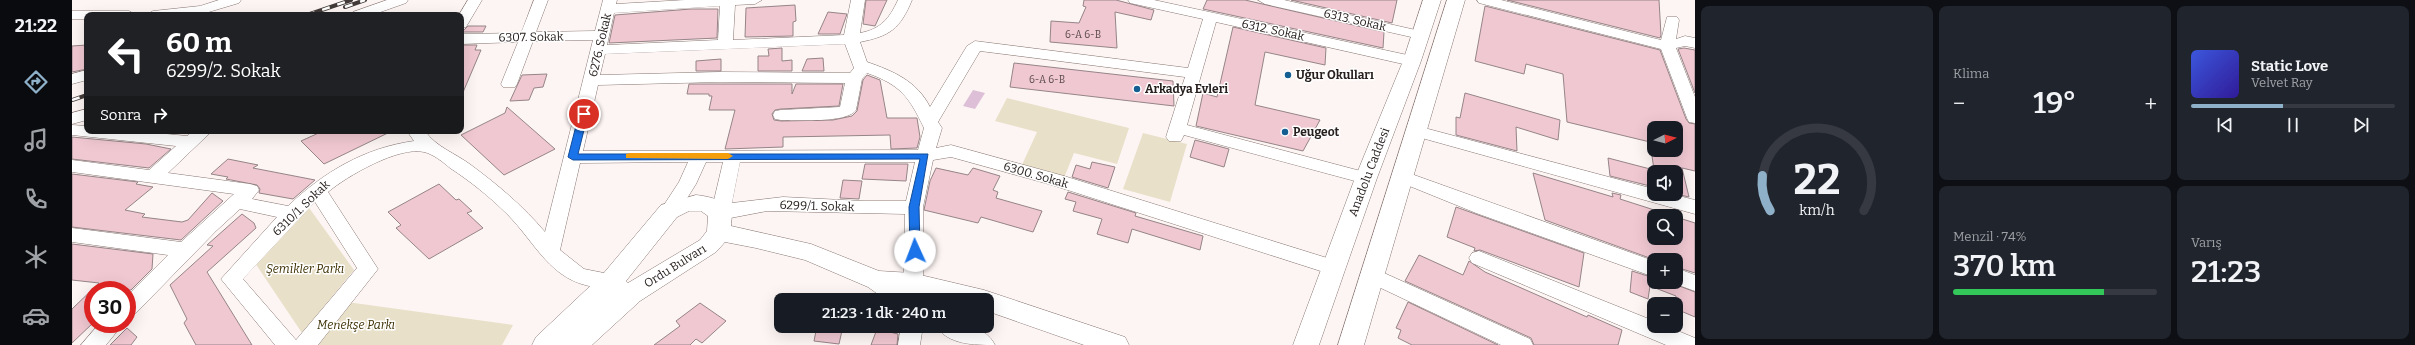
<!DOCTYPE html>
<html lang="tr">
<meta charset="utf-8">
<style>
body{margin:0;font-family:Bitter,serif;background:#20242c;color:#f1f3f6;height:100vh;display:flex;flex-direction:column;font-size:15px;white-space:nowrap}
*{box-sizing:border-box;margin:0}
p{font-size:13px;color:#9ea1a6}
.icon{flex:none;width:22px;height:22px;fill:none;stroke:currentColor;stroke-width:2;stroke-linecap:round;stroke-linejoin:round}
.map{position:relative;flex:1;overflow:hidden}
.details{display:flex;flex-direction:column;gap:6px;padding:6px;background:#0d0f14;width:720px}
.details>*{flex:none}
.guide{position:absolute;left:12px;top:12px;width:380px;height:122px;border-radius:8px;box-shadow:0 4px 16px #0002;background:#202124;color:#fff;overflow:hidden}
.needle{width:26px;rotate:84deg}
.tools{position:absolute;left:1575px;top:121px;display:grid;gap:8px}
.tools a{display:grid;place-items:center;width:36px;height:36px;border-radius:8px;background:#171b24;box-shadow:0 4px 16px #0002;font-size:20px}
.speed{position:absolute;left:12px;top:281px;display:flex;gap:8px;font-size:20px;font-weight:700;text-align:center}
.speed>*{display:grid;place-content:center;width:52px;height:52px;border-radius:50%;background:#171b24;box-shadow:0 4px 16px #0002;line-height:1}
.speed .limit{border:6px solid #d22;background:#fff;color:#111}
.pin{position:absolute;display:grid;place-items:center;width:34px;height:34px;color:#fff;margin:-17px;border:2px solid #fff;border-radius:50%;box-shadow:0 1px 4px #0007}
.me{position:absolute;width:44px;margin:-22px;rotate:358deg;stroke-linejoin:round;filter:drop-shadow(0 0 3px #0008)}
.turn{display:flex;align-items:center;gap:14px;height:84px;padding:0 16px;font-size:18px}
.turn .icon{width:52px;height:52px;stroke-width:2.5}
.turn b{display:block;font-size:28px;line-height:34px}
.then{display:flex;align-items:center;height:38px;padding:0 16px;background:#0003;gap:8px;font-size:15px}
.big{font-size:30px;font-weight:600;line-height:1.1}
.details .card{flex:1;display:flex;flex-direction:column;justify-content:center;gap:6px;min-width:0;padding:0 14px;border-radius:8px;background:#20242c}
.details .dial{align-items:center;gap:0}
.dial svg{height:104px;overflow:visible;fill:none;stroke:#363941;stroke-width:7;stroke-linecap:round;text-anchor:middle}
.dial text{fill:#f1f3f6;stroke:none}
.song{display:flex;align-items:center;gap:12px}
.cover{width:48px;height:48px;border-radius:6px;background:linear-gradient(135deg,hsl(230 70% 55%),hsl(250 70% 35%))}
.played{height:4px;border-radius:2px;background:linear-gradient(90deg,#8eb0c9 45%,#363941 45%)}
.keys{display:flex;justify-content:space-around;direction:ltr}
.heat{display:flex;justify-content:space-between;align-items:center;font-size:22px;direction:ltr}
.charge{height:6px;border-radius:3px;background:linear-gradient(90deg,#34c759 74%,#363941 0)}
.details .tiles{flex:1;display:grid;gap:6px;grid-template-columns:repeat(3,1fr)}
.card:first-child{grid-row:span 2}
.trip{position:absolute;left:702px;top:293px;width:220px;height:40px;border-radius:8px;background:#171b24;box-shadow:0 4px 16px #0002;font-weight:600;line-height:40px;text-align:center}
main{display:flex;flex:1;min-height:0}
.tab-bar{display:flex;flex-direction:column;width:72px;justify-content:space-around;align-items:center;background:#090b0e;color:#9ea1a6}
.tab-bar .icon{width:28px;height:28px}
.tab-bar .active{color:#8eb0c9}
.tab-bar b{font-size:18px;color:#f1f3f6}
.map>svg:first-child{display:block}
</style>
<main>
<nav class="tab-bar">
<b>21:22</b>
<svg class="icon active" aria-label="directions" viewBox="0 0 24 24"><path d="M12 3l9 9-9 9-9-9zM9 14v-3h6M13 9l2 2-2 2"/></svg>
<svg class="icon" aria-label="music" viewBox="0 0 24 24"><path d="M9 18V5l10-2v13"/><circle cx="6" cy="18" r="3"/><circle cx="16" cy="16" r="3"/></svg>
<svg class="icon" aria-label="phone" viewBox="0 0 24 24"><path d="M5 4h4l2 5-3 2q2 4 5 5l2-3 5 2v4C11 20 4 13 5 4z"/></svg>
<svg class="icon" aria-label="climate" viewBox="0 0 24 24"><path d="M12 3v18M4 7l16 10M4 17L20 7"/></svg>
<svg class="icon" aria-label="car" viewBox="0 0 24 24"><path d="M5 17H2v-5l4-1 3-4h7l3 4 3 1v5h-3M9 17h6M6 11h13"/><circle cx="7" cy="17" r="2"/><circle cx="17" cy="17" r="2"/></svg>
</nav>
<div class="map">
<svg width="1623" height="345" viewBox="0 0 1623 345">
<rect width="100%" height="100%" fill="#fdf5f3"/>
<path fill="#e9e0c9" d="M935,98L1057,128L1045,164L1002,153L992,178L949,167L965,132L923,121Z
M1071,133L1115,144L1098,202L1051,189Z
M235,205L282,270L230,333L181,260Z
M275,302L441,325L430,345H239Z"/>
<path fill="#debfd8" d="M901,90L913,93L903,109L891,106Z"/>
<path fill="#f0c8d2" stroke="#958488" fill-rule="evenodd" d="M794,0H815L803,26L791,24Z
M1012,0H1044L1082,10L1079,20L1043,12L1045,48L978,42L979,21L1007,23L1014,7L1011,6Z
M1135,0H1173L1312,32L1311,48L1131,9Z
M1219,0H1325L1320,23Z
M1435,0H1587L1589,35L1588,38Z
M723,5L724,21L721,22V36L673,37L674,8Z
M1413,6L1588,50L1614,119L1617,123L1623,124V171L1610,168L1617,197L1604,194V172H1582V187L1538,176L1536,158L1582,170L1578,142L1495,122L1491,74L1454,64L1452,74L1403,61ZM1582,128H1604V150H1582Z
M619,9H646L645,38L537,43L543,15Z
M756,12L775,14L768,34H746Z
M396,26H414L411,32H390Z
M1161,27L1254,48L1253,65L1193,52L1183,105L1248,120L1231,151L1124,126L1131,93L1145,97Z
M15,45V69L0,72V46Z
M389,45H405L403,50H409L389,97Z
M710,48V61L720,60V71H686V56H697L696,49Z
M1612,48L1623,50V93L1606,49Z
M751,58L752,71H730L735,59Z
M649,59V71H624V61Z
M942,63L1101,81L1102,106L938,87Z
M475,74L471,87L462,88L457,100L438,101L450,75Z
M795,75L808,80L815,118H845L848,137L845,148L819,149L818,135L711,137V147L653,149L663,110H637L640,96H637V94H615L617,84H720V94L724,84H771L767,106L709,109L703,110L700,114L702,120L709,121L761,120L780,116L785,111L791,80Z
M1393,93L1488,120L1486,140L1444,127L1445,151L1384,135V117L1388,118Z
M435,107L483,149L432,175L389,135L433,113Z
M251,131H320L252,164L229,141Z
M0,137L74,144L99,149L77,168L0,159Z
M1123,140L1157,149L1152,167L1118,157Z
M156,159L186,165L181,168L243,180L221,199L187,193L188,189L185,185L154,179L156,177L139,174Z
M1020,162L1043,167L1036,188L1000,177L1004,165L1018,169Z
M793,164H836L834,181L790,179Z
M864,168L896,175L901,168L928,176L921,190L926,192L924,198L970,211L961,232L909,217L906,223L852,210L858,181Z
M1461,173L1541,197L1540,193L1549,195L1548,199L1601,216H1582V238H1604V217L1623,223V273L1604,267V260H1583L1473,220Z
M0,174L66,182L64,184L81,187L53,210L73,214L70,217L110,222L116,220L140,193L151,201L109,240L0,227Z
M771,180L790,181L787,199L768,198Z
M367,184L384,200L387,199L400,211L395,213L411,228L357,259L324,228L329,225L316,212Z
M996,192L1064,213L1063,216L1131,236L1128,250L1060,229L1056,243L1025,234L1030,219L1001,211L1004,202L993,199Z
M1384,207L1512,253L1507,287L1408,250L1402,251L1403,248L1375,237Z
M170,214L182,223L184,228L135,272L180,345H124L112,323L115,319L98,285L141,246L135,245Z
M0,244L81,254L80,269L59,290H21V323L0,343V309L27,283L0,280Z
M1347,255L1391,275L1397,261L1413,272L1515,317L1516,315L1550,330L1546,345H1462L1459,338L1333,281Z
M1560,271L1582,278V282H1597L1623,292V317L1604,309V296L1578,286L1576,299L1558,292Z
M1336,302L1426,345H1340L1326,338L1329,330L1324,328Z
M628,303L654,321L630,343L624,339L618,345H582L608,326L604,321Z
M745,326H771L767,344L742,341Z
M55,328L65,337L59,345H38Z
M805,329L826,334L825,345H799Z"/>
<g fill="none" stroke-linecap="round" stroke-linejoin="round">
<defs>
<path id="minor" d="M147,0H169L167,3L130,14L74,15L81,11L128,6Z
M315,0H336L334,3L300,15H279L281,12Z
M396,0H410L394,27L389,28V15H387Z
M462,0H476L464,32L523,31L531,0H545L544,4L613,0H690L683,4L663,5L661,40L772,35L779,0H793L788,33C809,29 817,19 826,0H840C828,29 818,36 788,42L795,62C821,71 845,81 858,107L895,46L903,41L1116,68L1131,19L1058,3L1056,0H1082L1340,56L1348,61L1340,66L1144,22L1115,125L1300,174L1303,178L1300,182L1294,184L1112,135L1109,141H1097L1094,137L1113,77L908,51L866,122L870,128L864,148L879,145L992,176L1268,262L1271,267L1268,272L1261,275L980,185L879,157L861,160L851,207V300H831L833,214L695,211L648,220L641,218L639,213L651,162H634L624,184L604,216L597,218L590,216L588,211L607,182L616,162L508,163L488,250L512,269L547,276L550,281L547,286C539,289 532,288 523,287C478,281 464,243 435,214C418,197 398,181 378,168C371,162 361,154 352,152C327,146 275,176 256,192L306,269L246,345H203L149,279L205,217L168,209L144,231L62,315L55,317V296L96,255L0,242V228L109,242L162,194L0,172V160L77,170L104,146L0,135V125L15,126V131H64L115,136L121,131H140L96,173L178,184L185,186L187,190L180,199L216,206C252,172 292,148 342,141L335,131H353C364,147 383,153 399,165C426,185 451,206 473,232L521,40L461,41L445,84L443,87H431L429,84L446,42L389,44V34L449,33ZM648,6L646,40L535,45L542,13ZM773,44L782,68L778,73L648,72L528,75L533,54ZM795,73C829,85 837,97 852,128L846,150L511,151L526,85L648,82L773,83L768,107L709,110L703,111L701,115L703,119L709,120C725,120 776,123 784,110L790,79ZM668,162H843L834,201H791L711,197L660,203ZM243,202L285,268L224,340L171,279Z
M1186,0H1212L1348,31L1355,35L1348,39L1193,4Z
M1405,0H1429L1589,40L1595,17H1605L1607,20L1604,39L1613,36L1623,38V48L1613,46L1604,48L1623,97V123L1617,122L1615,118L1589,49L1407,3Z
M0,11H57L64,15H15V19H0Z
M15,70V80L0,84V74Z
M15,109V120L0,124V113Z
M1345,126L1582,189V194H1599L1623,200V214L1339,135L1336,131L1339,127Z
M1331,171L1582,261V277L1404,213L1325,181L1322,177L1325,173Z
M1407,251L1582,321V326H1594L1623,338V345H1594L1400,263L1397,258L1400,253Z
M1301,268L1458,339L1461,345H1429L1294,281L1291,276L1294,271Z
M1604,268L1623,275V291L1598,282H1604Z
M27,324H51L34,345H9Z
M829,326H851L848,345H826Z"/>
<path id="major" d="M624,195C634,196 657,200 660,213C660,217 659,223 659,226L739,244L807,271L840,273L912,290L1053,337L1057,345H1012L915,311V300H871L842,293L846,300H814L796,287L733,260L684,248L653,242L644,252L568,301L520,345H460L464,337L531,274L589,205ZM629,211L636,216L635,231L628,240L556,283L554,281L605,217L617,211Z
M864,326C885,326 912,323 923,345C902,345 876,345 864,326Z"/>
<path id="highway" d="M1351,0H1369L1349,61L1305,178L1247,345H1221L1283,178L1331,61Z
M1375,0H1393L1292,345H1266Z"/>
</defs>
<use href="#minor" stroke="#887773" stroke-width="1"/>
<use href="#major" stroke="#887773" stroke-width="1"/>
<use href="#highway" stroke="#887773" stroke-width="1"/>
<use href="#minor" fill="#fff" fill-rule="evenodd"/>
<use href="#major" fill="#fff" fill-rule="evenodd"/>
<use href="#highway" fill="#fff" fill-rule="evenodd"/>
<defs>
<path id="rail" d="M273,7L293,0
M235,15L279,0
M0,100L15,95"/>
</defs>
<use href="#rail" stroke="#413a38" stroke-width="4"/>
<use href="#rail" stroke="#fff" stroke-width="2.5" stroke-dasharray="8" stroke-linecap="butt"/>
</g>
<path fill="#1a73e8" stroke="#114b97" d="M512,112L516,114L506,154H856L847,207L848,251L843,254L838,251L837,207L848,159L501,160L496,157L507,114Z"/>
<path fill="#f59e0b" d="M558,153H656L661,156L656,159L554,158V154Z"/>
<g fill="#145e91" stroke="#fff" stroke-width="1.5">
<circle cx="1216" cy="75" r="4"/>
<circle cx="1065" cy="89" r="4"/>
<circle cx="1213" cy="132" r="4"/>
</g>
<g text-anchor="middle" stroke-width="3" stroke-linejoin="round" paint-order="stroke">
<g font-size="10" fill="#594a4b">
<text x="1011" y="38">6-A 6-B</text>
<text x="975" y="83">6-A 6-B</text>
</g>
<g font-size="12" fill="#27201e" stroke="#fff">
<text transform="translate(1283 20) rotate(13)" y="4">6313. Sokak</text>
<text transform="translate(1201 30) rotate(12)" y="4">6312. Sokak</text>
<text transform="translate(459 37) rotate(-1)" y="4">6307. Sokak</text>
<text transform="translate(528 45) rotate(-77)" y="4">6276. Sokak</text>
<text transform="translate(1297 172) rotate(-69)" y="4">Anadolu Caddesi</text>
<text transform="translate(964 175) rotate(16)" y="4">6300. Sokak</text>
<text transform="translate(745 206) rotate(2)" y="4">6299/1. Sokak</text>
<text transform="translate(229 208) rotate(-44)" y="4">6310/1. Sokak</text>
<text transform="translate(603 266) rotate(-32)" y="4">Ordu Bulvarı</text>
</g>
<g font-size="12" font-weight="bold" fill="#27201e" stroke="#fff" text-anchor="start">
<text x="1224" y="79">Uğur Okulları</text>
<text x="1073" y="93">Arkadya Evleri</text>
<text x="1221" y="136">Peugeot</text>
</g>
<g font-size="12" font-style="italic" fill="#3d2f02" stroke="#fff">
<text x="233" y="273">Şemikler Parkı</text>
<text x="284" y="329">Menekşe Parkı</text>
</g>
</g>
</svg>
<div class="tools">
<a><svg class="needle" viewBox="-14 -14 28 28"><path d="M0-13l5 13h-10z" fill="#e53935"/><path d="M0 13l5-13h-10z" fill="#9ea1a6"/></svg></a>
<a><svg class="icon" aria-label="sound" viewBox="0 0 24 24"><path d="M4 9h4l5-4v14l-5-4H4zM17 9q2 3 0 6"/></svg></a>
<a><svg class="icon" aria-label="search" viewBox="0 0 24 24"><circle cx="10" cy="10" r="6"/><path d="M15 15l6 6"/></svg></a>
<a>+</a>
<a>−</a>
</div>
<div class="speed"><div class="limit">30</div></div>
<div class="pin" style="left:512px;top:114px;background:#d93025"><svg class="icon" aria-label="arrive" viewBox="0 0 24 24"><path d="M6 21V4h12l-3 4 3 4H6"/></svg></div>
<svg class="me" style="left:843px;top:251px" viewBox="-20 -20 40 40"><circle r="19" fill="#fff"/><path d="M0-13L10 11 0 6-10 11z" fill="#1a73e8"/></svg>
<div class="trip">21:23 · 1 dk · 240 m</div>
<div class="guide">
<div class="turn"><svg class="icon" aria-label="left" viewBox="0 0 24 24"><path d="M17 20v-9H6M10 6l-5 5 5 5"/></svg><div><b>60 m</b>6299/2. Sokak</div></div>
<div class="then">Sonra<svg class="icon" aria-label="right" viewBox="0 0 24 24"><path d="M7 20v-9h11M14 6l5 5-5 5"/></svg></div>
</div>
</div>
<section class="details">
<div class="tiles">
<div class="card dial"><svg viewBox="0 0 100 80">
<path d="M14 69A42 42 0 1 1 86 69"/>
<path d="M14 69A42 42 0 0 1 8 42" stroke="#8eb0c9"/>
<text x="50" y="56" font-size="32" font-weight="700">22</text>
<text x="50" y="72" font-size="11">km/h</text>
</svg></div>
<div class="card"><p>Klima</p>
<div class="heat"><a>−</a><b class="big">19°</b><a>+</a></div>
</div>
<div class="card">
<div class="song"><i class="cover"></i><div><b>Static Love</b><p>Velvet Ray</p></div></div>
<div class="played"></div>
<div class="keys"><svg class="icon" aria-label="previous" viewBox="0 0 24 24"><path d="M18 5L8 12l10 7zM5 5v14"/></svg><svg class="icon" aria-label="pause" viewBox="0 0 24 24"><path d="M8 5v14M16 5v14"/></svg><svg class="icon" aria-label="next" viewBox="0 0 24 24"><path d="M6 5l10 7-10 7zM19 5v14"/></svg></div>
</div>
<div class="card"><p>Menzil · 74%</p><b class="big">370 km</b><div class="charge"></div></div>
<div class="card"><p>Varış</p><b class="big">21:23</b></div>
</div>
</section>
</main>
